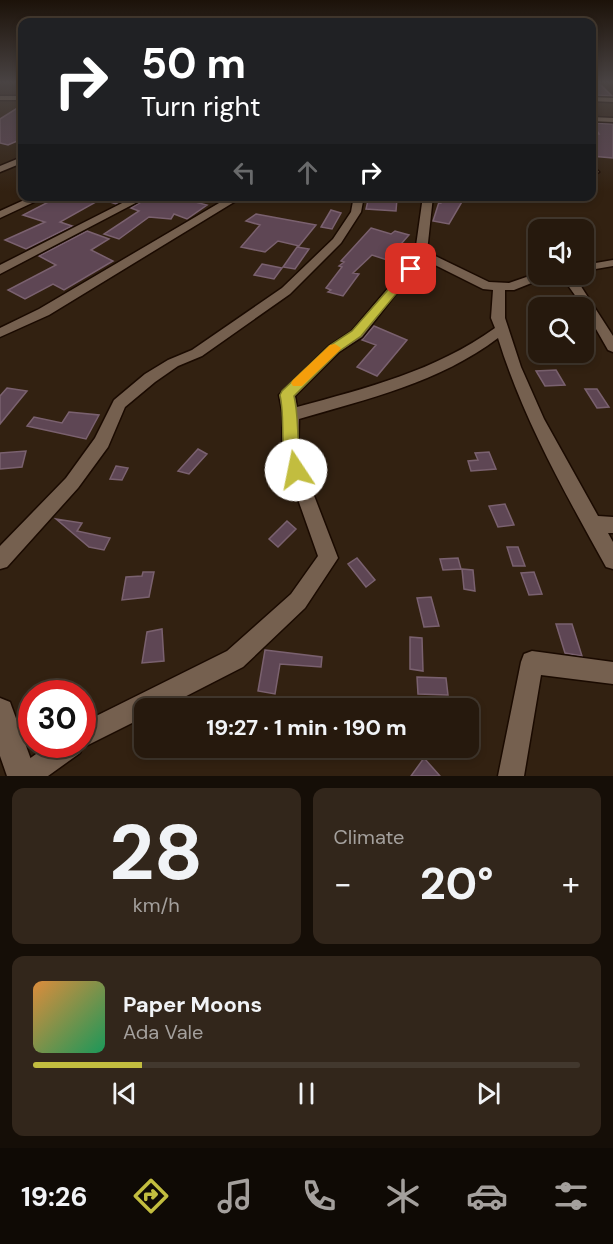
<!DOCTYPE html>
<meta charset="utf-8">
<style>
body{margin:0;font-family:"DM Sans",sans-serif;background:#32261b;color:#f1f3f6;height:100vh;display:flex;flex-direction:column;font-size:22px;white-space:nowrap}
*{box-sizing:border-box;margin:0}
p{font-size:20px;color:#a4a09d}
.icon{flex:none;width:33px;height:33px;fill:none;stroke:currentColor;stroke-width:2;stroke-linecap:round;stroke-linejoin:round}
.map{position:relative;height:776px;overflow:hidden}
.panel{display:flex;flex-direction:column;gap:12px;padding:12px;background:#150e07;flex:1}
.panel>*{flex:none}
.guide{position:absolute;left:18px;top:18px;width:578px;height:183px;border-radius:12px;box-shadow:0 3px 9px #0003,0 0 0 2px #42382e;background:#202124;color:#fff;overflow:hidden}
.fabs{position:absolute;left:528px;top:219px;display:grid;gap:12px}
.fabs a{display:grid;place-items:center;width:66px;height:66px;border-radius:12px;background:#26190d;box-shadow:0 3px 9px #0003,0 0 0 2px #42382e;font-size:30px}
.speed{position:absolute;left:18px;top:680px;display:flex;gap:12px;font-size:30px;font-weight:700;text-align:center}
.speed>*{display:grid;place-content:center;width:78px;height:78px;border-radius:50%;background:#26190d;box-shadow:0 3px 9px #0003,0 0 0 2px #42382e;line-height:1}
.speed .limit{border:9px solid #d22;background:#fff;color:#111}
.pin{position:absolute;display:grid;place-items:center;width:51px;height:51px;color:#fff;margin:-26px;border-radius:12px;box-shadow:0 3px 9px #0006}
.me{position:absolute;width:66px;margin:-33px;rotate:349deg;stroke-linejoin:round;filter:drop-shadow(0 0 4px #0008)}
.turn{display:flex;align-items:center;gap:21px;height:126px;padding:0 24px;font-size:27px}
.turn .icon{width:78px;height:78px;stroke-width:2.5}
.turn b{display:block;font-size:42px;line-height:51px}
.lanes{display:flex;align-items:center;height:57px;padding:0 24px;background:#0003;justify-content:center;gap:30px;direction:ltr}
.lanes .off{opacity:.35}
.big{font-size:45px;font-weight:700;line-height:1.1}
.panel .widget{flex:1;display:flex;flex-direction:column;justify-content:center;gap:9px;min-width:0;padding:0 21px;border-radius:12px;background:#32261b}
.panel .dial{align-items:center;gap:0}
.dial b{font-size:78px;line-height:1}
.song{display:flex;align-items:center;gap:18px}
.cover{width:72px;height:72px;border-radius:9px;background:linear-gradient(135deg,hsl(30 70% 55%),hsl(150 70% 35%))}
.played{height:6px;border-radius:3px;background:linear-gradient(90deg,#c2bd3f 20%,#42382e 20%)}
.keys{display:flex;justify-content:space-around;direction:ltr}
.heat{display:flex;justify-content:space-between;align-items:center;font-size:33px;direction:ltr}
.panel .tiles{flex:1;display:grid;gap:12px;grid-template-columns:1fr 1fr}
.widget:last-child{grid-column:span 2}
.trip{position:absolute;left:134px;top:698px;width:345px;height:60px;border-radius:12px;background:#26190d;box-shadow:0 3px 9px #0003,0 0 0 2px #42382e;font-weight:700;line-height:60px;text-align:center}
.menu{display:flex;height:96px;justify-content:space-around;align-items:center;background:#0f0a05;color:#a4a09d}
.menu .icon{width:42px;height:42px}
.menu .current{color:#c2bd3f}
.menu b{font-size:27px;color:#f1f3f6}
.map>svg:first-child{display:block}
</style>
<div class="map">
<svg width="613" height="776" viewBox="0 0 613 776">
<rect width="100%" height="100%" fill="#322111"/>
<path fill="#5e4654" stroke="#7a616f" stroke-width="1.5" d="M591,82H598L612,96L592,95Z
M22,105V139L8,145L0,143V119Z
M592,123L613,124V158L591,156V134H599Z
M60,196H130L116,204L101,199L60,222L72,226L26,249L5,240L45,222L23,215Z
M151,196H172L207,205L187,219L174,214L171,219L149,217L119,239L104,234L139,211L131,208Z
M369,196L397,199L396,211L366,209Z
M443,197L463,200L449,224L433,221L439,202L441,203Z
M331,210L341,213L332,229L321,227Z
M256,214L316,225L299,246L278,241L265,252L241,247L260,225L246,221Z
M371,228L391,234L395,231L409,235L387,260L372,255L353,273L359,274L343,296L328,292L331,290L326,288L342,267L339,266L344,262L341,261Z
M87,231L109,239L91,250L113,261L64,290L53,284L25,299L8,290L56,265L39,256Z
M297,247L309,249L295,269L283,267Z
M262,264L282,268L274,279L254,275Z
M374,326L407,340L377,376L357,367L376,345L362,340Z
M556,370L565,385L545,386L536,371Z
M7,388L27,391L0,424V396Z
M585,389H597L609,407L597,408Z
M69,412L99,415L86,439L27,426L34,417L62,423Z
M198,449L207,454L189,474L178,471Z
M26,451L22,467L0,469V453Z
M489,452L496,469L471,471L468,461L478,460L475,453Z
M116,466L128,468L122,480L110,479Z
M505,504L514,525L498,527L489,506Z
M56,519L82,523L77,531L110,538L104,550L89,547Z
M287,521L296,529L278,547L269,539Z
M507,547H518L525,566H513Z
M357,558L375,580L366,587L348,564Z
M458,558L461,569L443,570L440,559Z
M462,569L473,570L475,591L464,589Z
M143,572H154L149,597L122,600L126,577L142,576Z
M534,572L542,594L529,595L521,573Z
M431,597L439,626L424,627L417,598Z
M556,624H572L582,656L565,653Z
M162,629L164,661L142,663L147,632Z
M410,637L422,638L423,671L410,669Z
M265,650L322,657L321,667L280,664L275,694L258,691Z
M417,677L446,678L448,695L418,694Z
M424,758L440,776H411Z"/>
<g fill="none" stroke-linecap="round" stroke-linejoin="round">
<defs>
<path id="minor" d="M0,96H22V100H0Z
M591,97L613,98V102L591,101Z
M591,117L613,118V122L591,121Z
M22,157V163L0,172V166Z
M591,169L597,170L599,172L591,175Z
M33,196H47L0,218V211Z
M136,196H149L0,274V265Z
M231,196H244L49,315L0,337V328L39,309Z
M354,196H364L361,212L341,243L290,294L202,356L178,366L155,382L125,407L108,447L78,488L7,567L0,569V546L66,478L95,438L114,400L145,374L168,360L192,350L282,288L333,239L351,212Z
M423,196H433L427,252L489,282L509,283L538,273L554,274L514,290H505V318L521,367L544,419L598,516L613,517V533H608L613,542V569L606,567C565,493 523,419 498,338C440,382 368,399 299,419L298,454L338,558L305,608L243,667L163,708H144V717L82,748L80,753L48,776H14L18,767L50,744H82V723L227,651L291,594L318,556L282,454L283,415L279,395L329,346L352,331L406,267L415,253ZM423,259L483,289L493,290L491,318L495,328C435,371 367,388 297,407L295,396L339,352L362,337Z
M613,260V266L584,271V265Z
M560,274H573L613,336V352L608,350L584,308Z
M532,651L613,662V684L541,675L524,776H498L521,662L524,654Z"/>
<path id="tertiary" d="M0,698L10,702L37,776H7L0,756Z"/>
</defs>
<use href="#minor" stroke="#1a0a00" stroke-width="3"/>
<use href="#tertiary" stroke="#1a0a00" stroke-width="3"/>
<use href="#minor" fill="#75604f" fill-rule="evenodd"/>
<use href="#tertiary" fill="#75604f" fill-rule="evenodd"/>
</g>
<linearGradient id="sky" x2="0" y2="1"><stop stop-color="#1c1209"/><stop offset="0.43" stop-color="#494343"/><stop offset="1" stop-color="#494343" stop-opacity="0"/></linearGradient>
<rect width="613" height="191" fill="url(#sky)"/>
<path fill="#c2bd3f" stroke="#7e7b29" stroke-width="1.5" d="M411,266L415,267V271L361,336L338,352L294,396C300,421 295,446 304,470L302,474L296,476L291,474C278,449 286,422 280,395L282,391L329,346L352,331L408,267Z"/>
<path fill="#f59e0b" d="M335,344L341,348L339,351L302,386H293L291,383L293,380L330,345Z"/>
</svg>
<div class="fabs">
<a><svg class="icon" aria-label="sound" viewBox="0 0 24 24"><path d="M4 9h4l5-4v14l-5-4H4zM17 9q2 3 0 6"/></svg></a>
<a><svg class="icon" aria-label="search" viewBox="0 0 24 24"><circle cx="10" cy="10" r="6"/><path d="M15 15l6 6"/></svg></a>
</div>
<div class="speed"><div class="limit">30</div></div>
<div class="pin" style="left:411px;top:269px;background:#d93025"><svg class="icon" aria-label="arrive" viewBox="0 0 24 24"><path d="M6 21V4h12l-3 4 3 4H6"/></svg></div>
<svg class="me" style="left:296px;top:470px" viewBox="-20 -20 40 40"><circle r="19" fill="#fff"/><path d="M0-13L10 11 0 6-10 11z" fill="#c2bd3f"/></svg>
<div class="trip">19:27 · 1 min · 190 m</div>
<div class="guide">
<div class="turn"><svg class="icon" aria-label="right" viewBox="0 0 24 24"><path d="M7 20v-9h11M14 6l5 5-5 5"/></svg><div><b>50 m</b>Turn right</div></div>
<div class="lanes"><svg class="icon off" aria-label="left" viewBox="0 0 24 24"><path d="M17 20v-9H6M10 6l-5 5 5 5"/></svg><svg class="icon off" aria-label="ahead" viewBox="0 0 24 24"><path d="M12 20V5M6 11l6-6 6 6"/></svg><svg class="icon" aria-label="right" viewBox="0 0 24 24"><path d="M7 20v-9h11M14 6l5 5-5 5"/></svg></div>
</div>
</div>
<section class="panel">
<div class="tiles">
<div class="widget dial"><b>28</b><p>km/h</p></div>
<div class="widget"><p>Climate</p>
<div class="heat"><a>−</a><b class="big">20°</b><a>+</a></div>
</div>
<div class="widget">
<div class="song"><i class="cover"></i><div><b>Paper Moons</b><p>Ada Vale</p></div></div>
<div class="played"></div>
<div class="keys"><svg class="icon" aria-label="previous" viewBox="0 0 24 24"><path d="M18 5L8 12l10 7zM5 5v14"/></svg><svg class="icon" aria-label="pause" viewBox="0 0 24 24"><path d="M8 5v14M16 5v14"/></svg><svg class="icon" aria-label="next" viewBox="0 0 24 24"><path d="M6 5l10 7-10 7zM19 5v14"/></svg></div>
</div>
</div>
</section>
<nav class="menu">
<b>19:26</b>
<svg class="icon current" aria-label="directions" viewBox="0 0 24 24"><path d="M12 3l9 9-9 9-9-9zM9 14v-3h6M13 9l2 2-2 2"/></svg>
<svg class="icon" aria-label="music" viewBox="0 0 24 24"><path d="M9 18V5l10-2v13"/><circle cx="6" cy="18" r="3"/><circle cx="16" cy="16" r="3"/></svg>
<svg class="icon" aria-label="phone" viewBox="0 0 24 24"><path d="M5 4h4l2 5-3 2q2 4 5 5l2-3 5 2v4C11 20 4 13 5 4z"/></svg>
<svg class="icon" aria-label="climate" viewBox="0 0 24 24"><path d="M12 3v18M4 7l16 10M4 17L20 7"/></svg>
<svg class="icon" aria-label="car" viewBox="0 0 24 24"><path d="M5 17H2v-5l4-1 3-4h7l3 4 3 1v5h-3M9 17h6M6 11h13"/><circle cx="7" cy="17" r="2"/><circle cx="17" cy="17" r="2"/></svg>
<svg class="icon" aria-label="filters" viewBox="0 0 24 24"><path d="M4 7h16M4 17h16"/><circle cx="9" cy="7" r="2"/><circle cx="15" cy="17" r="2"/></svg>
</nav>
